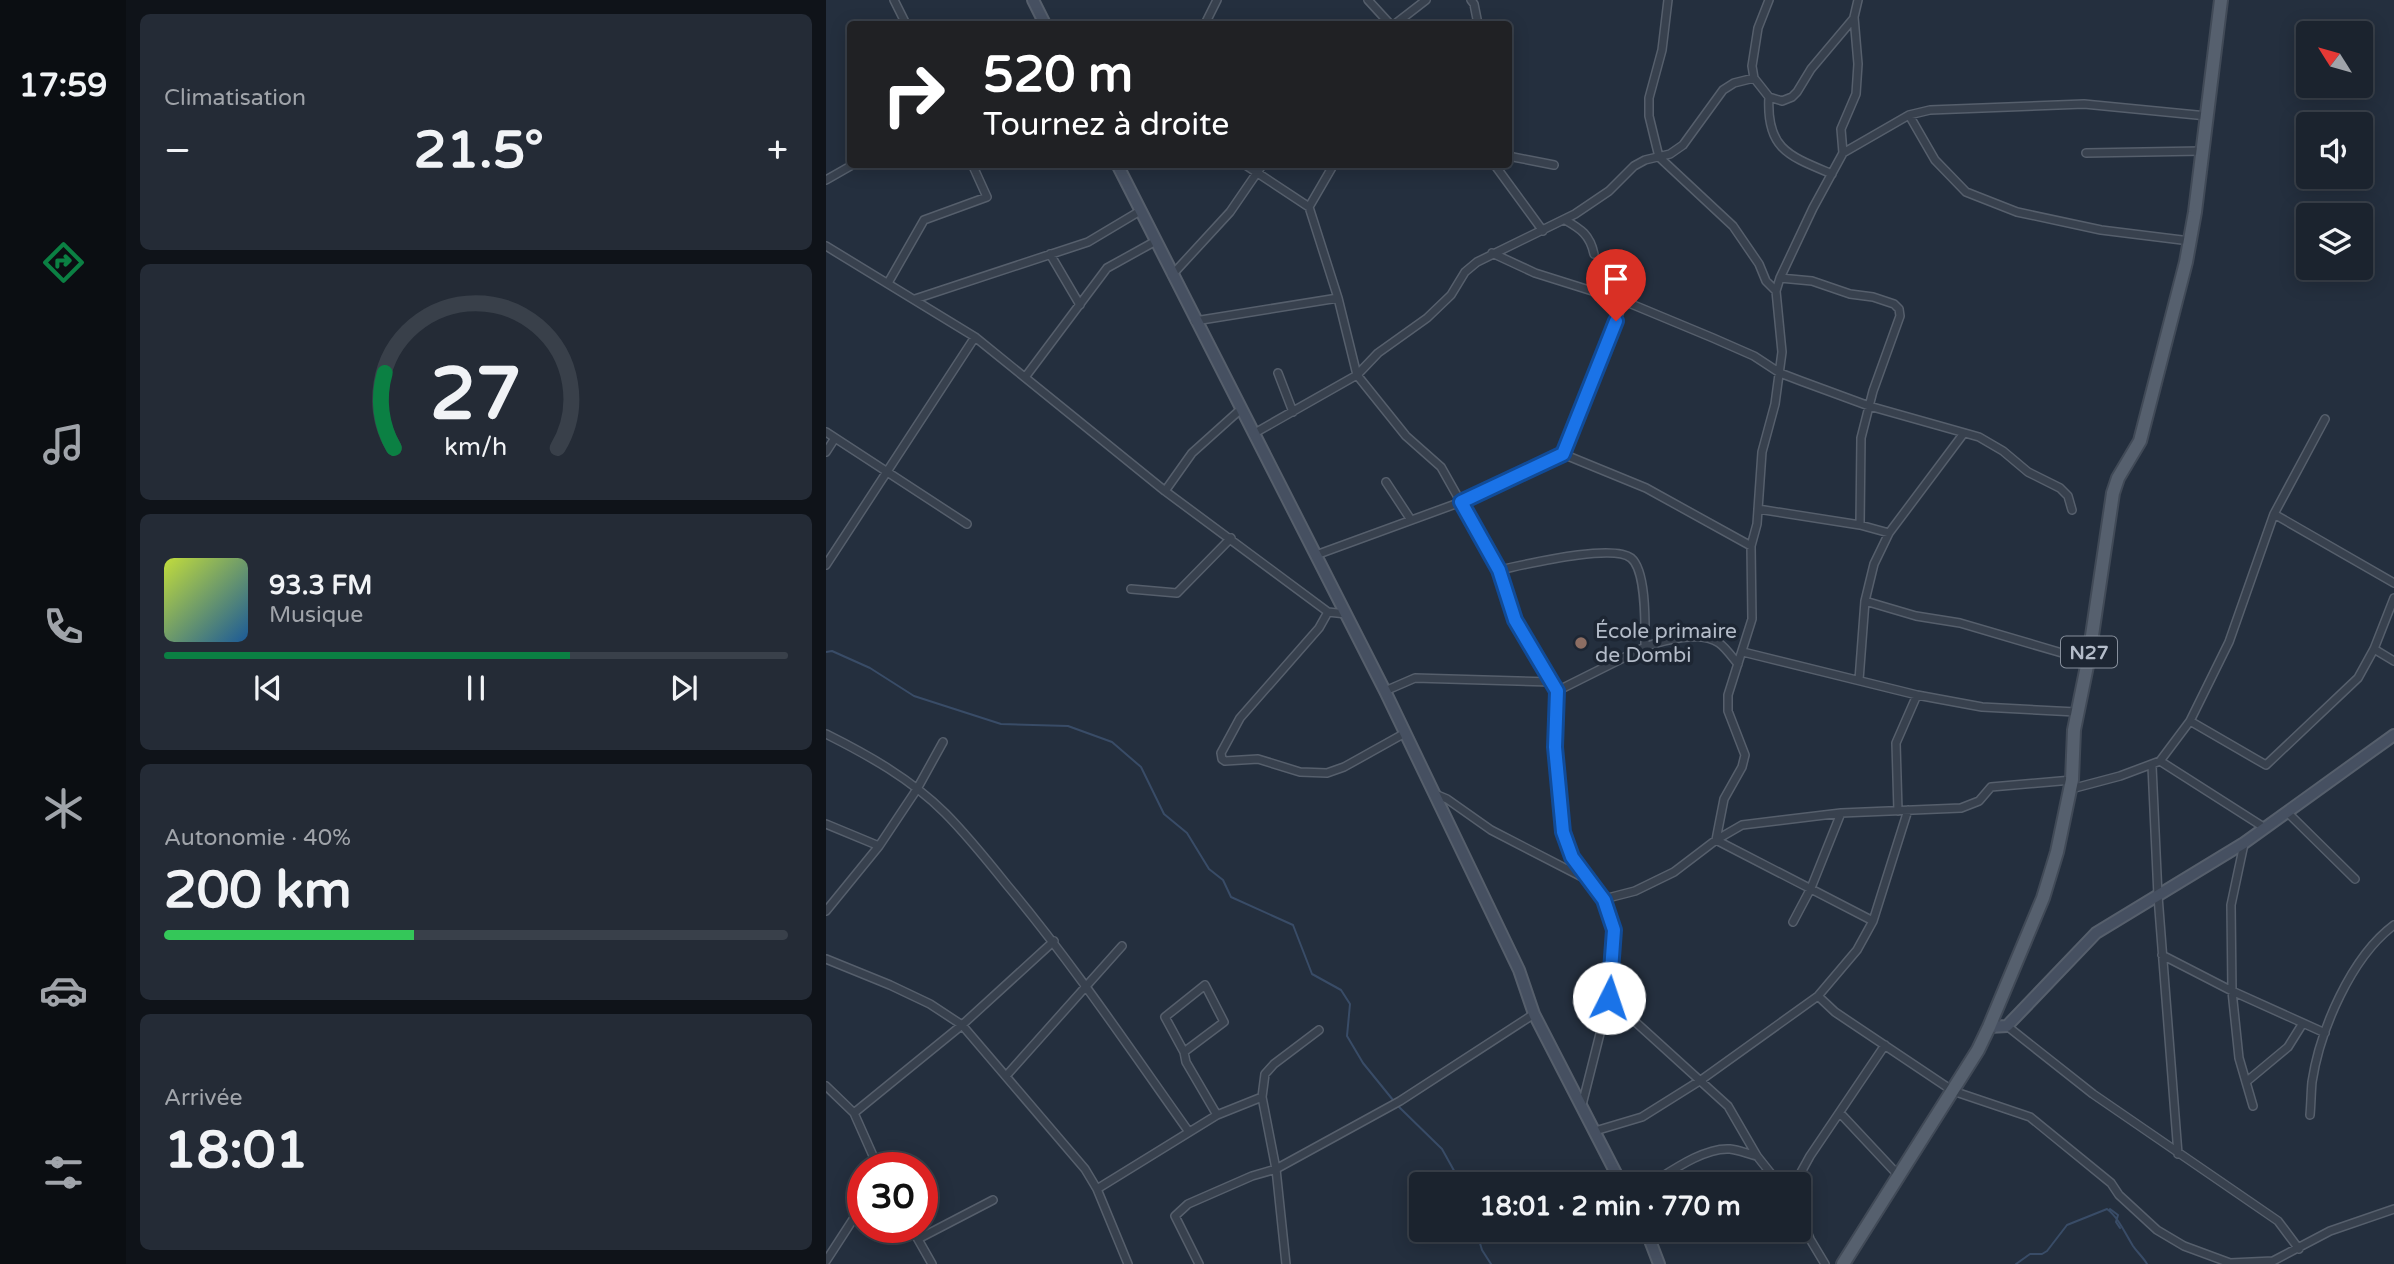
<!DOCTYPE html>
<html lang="fr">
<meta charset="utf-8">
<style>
body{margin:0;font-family:"Varela Round",sans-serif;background:#242b36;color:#f1f3f6;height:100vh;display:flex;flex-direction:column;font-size:26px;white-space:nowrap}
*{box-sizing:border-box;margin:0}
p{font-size:23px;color:#a0a4aa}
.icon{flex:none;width:38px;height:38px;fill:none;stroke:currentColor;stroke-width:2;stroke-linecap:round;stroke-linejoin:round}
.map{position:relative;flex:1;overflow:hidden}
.details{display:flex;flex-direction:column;gap:14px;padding:14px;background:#0f1319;width:700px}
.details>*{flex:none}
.banner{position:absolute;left:21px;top:21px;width:665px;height:147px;border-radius:7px;box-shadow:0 4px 18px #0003,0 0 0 2px #39404a;background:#202124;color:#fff;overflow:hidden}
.needle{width:46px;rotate:307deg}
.fabs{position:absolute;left:1470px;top:21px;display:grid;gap:14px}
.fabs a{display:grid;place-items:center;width:77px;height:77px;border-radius:7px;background:#1b232e;box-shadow:0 4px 18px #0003,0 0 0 2px #39404a;font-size:35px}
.speed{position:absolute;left:21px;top:1152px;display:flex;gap:14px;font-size:35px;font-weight:700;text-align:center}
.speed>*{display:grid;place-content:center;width:91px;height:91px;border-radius:50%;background:#1b232e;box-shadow:0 4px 18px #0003,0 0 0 2px #39404a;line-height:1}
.speed .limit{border:10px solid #d22;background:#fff;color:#111}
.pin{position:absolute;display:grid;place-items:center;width:60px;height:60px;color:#fff;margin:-72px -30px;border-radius:50% 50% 50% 0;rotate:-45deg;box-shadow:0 0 7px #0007}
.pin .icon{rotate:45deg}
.me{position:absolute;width:77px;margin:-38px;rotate:4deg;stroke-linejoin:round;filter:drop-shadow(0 0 5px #0008)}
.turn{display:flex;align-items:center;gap:24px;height:147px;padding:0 21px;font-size:32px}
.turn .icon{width:91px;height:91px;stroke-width:2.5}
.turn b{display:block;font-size:49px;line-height:60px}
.big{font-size:52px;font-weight:700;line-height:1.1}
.details .widget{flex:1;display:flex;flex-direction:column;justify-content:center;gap:10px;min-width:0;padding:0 24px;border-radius:10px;background:#242b36}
.details .dial{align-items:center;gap:0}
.dial svg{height:182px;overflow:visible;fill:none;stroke:#39404a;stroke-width:7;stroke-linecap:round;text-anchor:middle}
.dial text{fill:#f1f3f6;stroke:none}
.song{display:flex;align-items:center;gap:21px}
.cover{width:84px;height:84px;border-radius:10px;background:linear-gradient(135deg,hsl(70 70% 55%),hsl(210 70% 35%))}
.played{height:7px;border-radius:4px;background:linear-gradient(90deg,#0b8043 65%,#39404a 65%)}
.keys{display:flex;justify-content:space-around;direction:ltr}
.heat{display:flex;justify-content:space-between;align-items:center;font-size:38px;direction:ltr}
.charge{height:10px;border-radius:5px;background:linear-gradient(90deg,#34c759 40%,#39404a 0)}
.trip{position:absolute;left:583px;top:1172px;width:402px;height:70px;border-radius:7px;background:#1b232e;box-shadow:0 4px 18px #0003,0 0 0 2px #39404a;font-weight:700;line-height:70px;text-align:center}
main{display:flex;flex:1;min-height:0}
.menu{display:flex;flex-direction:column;width:126px;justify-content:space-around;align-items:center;background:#0b0e12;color:#a0a4aa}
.menu .icon{width:49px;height:49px}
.menu .selected{color:#0b8043}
.menu b{font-size:32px;color:#f1f3f6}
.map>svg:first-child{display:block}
</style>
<main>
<nav class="menu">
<b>17:59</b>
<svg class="icon selected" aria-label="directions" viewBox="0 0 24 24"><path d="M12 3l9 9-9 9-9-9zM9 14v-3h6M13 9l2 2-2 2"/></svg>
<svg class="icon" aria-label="music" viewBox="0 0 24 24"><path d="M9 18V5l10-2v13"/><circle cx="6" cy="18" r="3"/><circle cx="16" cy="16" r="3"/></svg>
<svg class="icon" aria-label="phone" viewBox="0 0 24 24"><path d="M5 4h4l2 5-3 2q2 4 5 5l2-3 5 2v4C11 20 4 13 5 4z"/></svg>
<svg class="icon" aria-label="climate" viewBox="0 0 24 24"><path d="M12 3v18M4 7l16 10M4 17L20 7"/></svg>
<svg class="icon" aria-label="car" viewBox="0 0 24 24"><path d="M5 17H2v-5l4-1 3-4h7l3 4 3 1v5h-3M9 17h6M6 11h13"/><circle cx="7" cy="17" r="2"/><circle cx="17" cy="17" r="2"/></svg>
<svg class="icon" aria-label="filters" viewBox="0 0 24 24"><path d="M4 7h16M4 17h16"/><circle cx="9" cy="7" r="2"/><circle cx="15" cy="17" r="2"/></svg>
</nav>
<section class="details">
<div class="widget"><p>Climatisation</p>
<div class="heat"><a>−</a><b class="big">21.5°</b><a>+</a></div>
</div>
<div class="widget dial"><svg viewBox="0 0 100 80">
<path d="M14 69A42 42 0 1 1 86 69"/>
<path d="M14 69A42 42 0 0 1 10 36" stroke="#0b8043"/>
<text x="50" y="56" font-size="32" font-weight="700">27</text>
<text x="50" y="72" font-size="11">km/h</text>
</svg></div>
<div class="widget">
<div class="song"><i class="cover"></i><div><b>93.3 FM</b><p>Musique</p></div></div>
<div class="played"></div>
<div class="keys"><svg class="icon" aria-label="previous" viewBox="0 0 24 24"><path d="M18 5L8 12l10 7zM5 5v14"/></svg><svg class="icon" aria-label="pause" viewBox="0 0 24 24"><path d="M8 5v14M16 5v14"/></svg><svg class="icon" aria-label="next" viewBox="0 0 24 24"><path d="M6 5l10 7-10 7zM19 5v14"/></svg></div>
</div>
<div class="widget"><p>Autonomie · 40%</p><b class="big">200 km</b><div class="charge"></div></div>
<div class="widget"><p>Arrivée</p><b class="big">18:01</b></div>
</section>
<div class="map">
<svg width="1568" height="1264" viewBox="0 0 1568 1264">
<rect width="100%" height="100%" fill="#242f3e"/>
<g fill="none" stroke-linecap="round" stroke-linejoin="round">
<path stroke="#394c67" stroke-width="2" d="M0,652L6,651L44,668L88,696L175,724L242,726L286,742L315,767L338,814L361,833L383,869L397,880L405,897L467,925L486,974L515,990L524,1004L521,1036L537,1063L567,1100
M571,1105L616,1149L636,1185
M1284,1209L1292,1215L1290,1222L1294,1228
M650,1230L656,1250L665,1264
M1190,1264L1204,1254H1216L1221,1251L1241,1225L1281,1209C1292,1217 1299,1233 1307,1246C1311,1252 1317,1257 1321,1264"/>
<defs>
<path id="street" d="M68,0L80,24
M542,0L564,24
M645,0L648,4L652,24
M842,0L836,50L823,98V116L833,157L907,226L933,264L940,281L950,291
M943,0L932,28L926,66L928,78L943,97L956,101L966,97L971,92L985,69L1028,18
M1032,0L1028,17L1032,64L1030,94L1015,129L1017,153L987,208L954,278L950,291L956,352L949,404L936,452L931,524L925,546L926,619L902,695V711L919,755L916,767L898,799L890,840L1047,921
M379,24L391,0
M569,24L600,0
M943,97C940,149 963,156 1006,174
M1083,115L1109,160L1140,192L1191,212L1275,230L1364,241
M1017,153L1083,115L1104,110L1258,104L1381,116
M1260,153L1376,151
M682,156L728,165
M418,164L483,207L512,298L531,375L580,436L615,467L673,570L689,620L731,691L729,747L737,832L746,857L778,899L788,930L783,998L756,1105
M668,164L717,231
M0,180L28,164
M483,207L508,164
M739,220C755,229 764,235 768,254
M0,246L149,337L339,491L502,612L520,614
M666,253L709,273L798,301L887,338L928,356L954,373L975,381L1043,406L1153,437L1177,451L1202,472L1234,488L1242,496L1246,510
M224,254L254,305
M346,275L404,212L437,164
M954,278L986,281L1024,294L1047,297L1068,304L1073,309L1074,316L1047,391L1035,438L1034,525
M62,283L98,220L161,197L146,164
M89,299L262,242L314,211
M369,321L512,298
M452,373L467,412
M200,376L281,268L328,242
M0,432L141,524
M427,434L531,375L552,353L601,318L625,295L639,272L651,262L749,214L783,191L808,166L819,160L844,154L857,145L897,90L908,83L928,78
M0,452L9,438
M737,454L820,488L925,546
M560,482L585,520
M339,491L366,453L415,409
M932,509L1034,525L1063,533
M1448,514L1568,583
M490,555L635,502L737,454L798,301
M0,565L149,337
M673,570C698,565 786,543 805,558C821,571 819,628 819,647L731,691
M305,589L351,593L405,538
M1039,601L1090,616L1134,623L1236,653L1263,656
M502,612L493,628L414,718L395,753L396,759L399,761L432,759L474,772L501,773L518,767L579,733
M819,647C838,640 875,630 893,643C900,648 906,657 912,664
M1548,649L1568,661
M917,652L1091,695L1156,707L1250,712
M1033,680L1039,601L1048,564L1063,533L1138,433
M559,691L589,678L726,682
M1364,721L1440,765L1532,678L1548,649L1568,598
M0,734C42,755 85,779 119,813C141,835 161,860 181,885C247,964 304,1049 363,1132
M1334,761L1364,721L1403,642L1448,514L1499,419
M1326,766L1332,896L1352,1154
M1245,789L1294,776L1334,761L1439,828
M609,794L621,799L665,830L760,879
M1072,811L1070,743L1091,695
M1461,812L1529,879
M0,824L53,846
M1418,844L1405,905L1406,991L1413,1058L1427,1106
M778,899L809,891L848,872L890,840L916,825L1015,813L1135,808L1153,801L1165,787L1246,780
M0,911L53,846L91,789L117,742
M967,922L985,888L1015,813
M1336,955L1406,991L1499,1033
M0,959L64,985L104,1004L136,1025L259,1169L271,1189L302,1264
M992,996L1009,1012L1127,1091L1204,1117L1285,1183L1293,1195L1331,1230L1358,1246L1404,1263L1447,1261L1504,1231L1568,1209
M783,998L902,1106L931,1156L954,1185
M1181,1026L1267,1094L1452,1221L1473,1249
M358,1052L339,1017L379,985L398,1022L358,1052L360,1062L391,1115
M180,1076L296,946
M1420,1082L1462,1047L1477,1023
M0,1086L28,1113L52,1167
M28,1113L136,1025L228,941
M1014,1113L1073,1176
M1484,1115C1485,1104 1485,1093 1486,1082C1494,1030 1525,957 1568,925
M769,1131L816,1117L875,1080L992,996L1031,950L1047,921L1082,810
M823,1185C844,1172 878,1147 904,1149C913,1150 922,1154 931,1156
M972,1185L973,1176L984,1156L1059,1045
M271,1189L391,1115L436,1097
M973,1212L984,1239L999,1264
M85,1227L106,1264
M92,1239L167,1200
M0,1261L37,1204
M373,1264L349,1216L362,1204L426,1176L450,1169L574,1101L708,1014
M460,1264L450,1169L436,1097L439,1074L448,1064L493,1030"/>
<path id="secondary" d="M207,0L219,24
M291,164L559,691L693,970L708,1014L796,1185
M1163,1027L1181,1026L1270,933L1418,843L1568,735
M820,1230L833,1264"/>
<path id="primary" d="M1017,1264L1152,1050L1163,1027L1217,898L1231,852L1246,780L1248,730L1263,656L1287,493L1292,478L1314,441L1360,262L1369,212L1395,0"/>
</defs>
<use href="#street" stroke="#565f6c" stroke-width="10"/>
<use href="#secondary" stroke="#565f6c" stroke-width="14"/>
<use href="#primary" stroke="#414a57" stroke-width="16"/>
<use href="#street" stroke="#38414e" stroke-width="7"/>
<use href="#secondary" stroke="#465061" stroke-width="10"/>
<use href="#primary" stroke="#56606e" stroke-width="12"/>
</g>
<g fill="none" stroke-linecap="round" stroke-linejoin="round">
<defs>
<path id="route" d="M783,998L788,930L778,900L746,857L737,832L729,747L731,691L689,620L673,570L635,502L737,454L790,321"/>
</defs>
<use href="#route" stroke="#114b97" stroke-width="18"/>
<use href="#route" stroke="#1a73e8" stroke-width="12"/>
</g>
<circle fill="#8d6e63" stroke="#1d2633" stroke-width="2.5" cx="755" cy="643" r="7"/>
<g text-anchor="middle" stroke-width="7" stroke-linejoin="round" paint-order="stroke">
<rect fill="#1d2633" stroke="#878f9c" stroke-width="2" x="1235" y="636.5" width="56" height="31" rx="5"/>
<g font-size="19" font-weight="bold" fill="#b4bcc9">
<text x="1263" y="659">N27</text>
</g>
<g font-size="21" fill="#b4bcc9" stroke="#1d2633" text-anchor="start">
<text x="769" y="638">École primaire<tspan x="769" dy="24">de Dombi</tspan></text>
</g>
</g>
</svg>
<div class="fabs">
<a><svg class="needle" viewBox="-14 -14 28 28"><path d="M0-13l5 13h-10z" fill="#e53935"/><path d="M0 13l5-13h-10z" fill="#a0a4aa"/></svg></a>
<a><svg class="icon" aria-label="sound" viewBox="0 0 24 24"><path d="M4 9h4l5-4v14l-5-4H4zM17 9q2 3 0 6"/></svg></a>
<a><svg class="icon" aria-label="layers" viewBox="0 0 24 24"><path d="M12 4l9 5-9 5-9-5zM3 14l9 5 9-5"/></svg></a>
</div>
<div class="speed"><div class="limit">30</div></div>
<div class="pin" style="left:790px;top:321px;background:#d93025"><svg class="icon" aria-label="arrive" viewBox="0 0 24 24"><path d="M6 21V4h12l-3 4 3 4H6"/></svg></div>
<svg class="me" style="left:783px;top:998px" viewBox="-20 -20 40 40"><circle r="19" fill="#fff"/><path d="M0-13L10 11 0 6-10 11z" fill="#1a73e8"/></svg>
<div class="trip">18:01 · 2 min · 770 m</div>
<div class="banner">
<div class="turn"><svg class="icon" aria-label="right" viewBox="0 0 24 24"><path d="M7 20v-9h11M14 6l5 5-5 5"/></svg><div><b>520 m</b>Tournez à droite</div></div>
</div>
</div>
</main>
